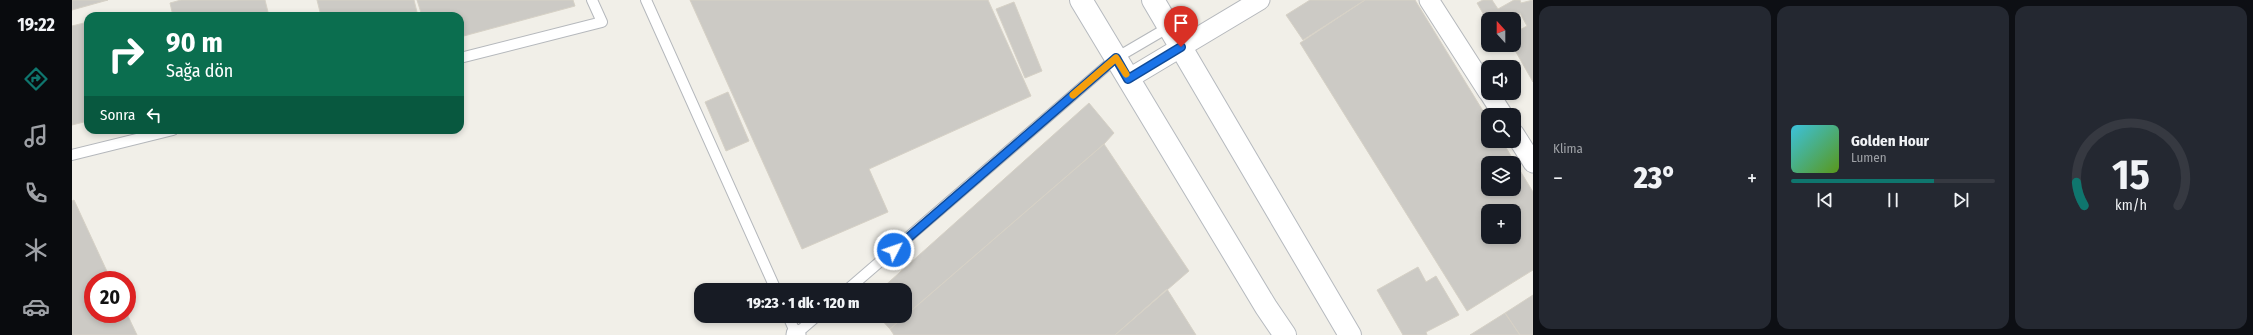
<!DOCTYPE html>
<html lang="tr">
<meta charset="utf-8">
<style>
body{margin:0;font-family:"Fira Sans Condensed",sans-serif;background:#242831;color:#f1f3f6;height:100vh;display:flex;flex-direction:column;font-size:15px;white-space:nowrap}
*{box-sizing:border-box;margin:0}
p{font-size:13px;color:#9ea1a6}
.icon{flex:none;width:22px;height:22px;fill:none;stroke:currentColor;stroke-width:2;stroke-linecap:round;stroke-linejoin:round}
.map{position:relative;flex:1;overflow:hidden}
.sheet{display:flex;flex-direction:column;gap:6px;padding:6px;background:#0d0f14;width:720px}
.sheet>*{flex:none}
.banner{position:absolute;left:12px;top:12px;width:380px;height:122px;border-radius:12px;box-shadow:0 2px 6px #0003;background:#0b6e4f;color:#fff;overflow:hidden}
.needle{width:26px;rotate:339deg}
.controls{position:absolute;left:1409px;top:12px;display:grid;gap:8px}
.controls a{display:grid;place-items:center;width:40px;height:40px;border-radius:8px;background:#171b24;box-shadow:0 2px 6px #0003;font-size:20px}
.speed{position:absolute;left:12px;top:271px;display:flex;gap:8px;font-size:20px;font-weight:700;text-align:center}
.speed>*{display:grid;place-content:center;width:52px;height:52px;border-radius:50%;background:#171b24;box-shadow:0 2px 6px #0003;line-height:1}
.speed .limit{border:6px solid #d22;background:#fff;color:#111}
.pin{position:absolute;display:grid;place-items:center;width:34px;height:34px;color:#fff;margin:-41px -17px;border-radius:50% 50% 50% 0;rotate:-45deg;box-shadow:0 0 4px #0007}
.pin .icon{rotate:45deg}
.me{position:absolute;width:44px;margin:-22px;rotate:49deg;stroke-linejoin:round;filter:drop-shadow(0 0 3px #0008)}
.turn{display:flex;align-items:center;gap:14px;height:84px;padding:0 16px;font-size:18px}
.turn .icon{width:52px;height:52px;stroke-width:2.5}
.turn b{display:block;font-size:28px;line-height:34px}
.then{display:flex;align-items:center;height:38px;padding:0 16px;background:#0003;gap:8px;font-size:15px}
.big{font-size:30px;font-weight:800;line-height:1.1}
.sheet .tile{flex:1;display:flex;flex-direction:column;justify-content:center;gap:6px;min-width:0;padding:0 14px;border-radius:12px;background:#242831}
.sheet .dial{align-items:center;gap:0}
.dial svg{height:104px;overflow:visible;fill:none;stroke:#363941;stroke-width:7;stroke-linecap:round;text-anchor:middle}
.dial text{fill:#f1f3f6;stroke:none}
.song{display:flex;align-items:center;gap:12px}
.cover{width:48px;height:48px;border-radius:6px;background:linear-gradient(135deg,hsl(190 70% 55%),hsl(90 70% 35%))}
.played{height:4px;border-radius:2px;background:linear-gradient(90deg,#0f766e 70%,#363941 70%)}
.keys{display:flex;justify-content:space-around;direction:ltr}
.heat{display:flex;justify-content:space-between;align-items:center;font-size:22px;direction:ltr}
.sheet .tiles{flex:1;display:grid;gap:6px;grid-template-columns:repeat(3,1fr)}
.trip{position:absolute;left:622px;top:283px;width:218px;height:40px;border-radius:12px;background:#171b24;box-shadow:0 2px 6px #0003;font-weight:800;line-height:40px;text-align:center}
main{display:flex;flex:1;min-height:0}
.menu{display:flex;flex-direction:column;width:72px;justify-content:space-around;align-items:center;background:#090b0e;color:#9ea1a6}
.menu .icon{width:28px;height:28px}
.menu .selected{color:#0f766e}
.menu b{font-size:18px;color:#f1f3f6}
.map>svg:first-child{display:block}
</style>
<main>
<nav class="menu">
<b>19:22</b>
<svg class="icon selected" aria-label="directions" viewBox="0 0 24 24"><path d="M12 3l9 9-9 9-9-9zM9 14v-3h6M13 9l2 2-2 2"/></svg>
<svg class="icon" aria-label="music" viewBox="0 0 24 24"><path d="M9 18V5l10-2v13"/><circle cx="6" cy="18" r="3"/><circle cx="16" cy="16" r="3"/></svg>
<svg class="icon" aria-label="phone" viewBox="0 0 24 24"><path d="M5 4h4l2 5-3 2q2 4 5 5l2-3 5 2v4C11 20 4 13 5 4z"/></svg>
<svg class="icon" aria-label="climate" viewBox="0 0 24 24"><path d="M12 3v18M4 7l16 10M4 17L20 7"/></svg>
<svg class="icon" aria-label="car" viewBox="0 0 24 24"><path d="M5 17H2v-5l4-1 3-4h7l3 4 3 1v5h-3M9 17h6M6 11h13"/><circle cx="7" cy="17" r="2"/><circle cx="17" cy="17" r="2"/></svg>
</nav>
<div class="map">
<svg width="1461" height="335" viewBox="0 0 1461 335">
<rect width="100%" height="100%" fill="#f1efe8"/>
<path fill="#cccac5" stroke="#d6d1c6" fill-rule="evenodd" d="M0,0H36L0,10Z
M109,0H193L197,16H101L98,3Z
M245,0H342L346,16H249Z
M345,0H501L503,6L388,37V16H350Z
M618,0H916L959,96L797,169L816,212L730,249Z
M1238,0H1293L1231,40L1214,15Z
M1293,0H1343L1416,119V141H1430L1461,192V270L1395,311L1228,43ZM1416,163H1442V189H1416ZM1416,211H1442V237H1416Z
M1411,0H1420L1426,9L1442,0H1448L1449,3L1461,0V82L1440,45H1442V33L1455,26L1448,13L1438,19H1416V22L1405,3Z
M942,2L970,71L953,78L924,9Z
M16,22V121L0,125V26Z
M656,92L677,141L654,151L633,102Z
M1017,103L1042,133L1032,144L833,316V290H808Z
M1032,144L1117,271L1043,335H822L818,329Z
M2,200L39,280H21V314H55L65,335H0V201Z
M1346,267L1354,282L1364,276L1387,315L1354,332L1355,335H1331L1305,290Z
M1095,289L1124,335H1043Z
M1461,295V335H1448L1433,313Z
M1433,313L1448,335H1398Z
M806,316H833L818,329Z"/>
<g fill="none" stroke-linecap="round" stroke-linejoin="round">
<defs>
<path id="service" d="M574,0L704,290
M388,58L530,22L520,0
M0,155L101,130
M775,290L1044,58L1097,27
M716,316L724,334L745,316"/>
<path id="minor" d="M1357,0L1416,92
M1056,79L1188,0
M1417,93L1431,115
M1442,133L1461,163
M724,334V335"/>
<path id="secondary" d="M1009,0L1194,307L1213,335
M1081,0L1278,335"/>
</defs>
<use href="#service" stroke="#b5b8bc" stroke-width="12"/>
<use href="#minor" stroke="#b5b8bc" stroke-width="21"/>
<use href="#secondary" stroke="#b6babf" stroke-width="24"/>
<use href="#service" stroke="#fff" stroke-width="10"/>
<use href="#minor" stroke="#fff" stroke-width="19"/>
<use href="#secondary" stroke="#fff" stroke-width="22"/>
</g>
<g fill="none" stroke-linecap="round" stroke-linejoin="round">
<defs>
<path id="route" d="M822,250L1044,58L1056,79L1109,47"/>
</defs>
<use href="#route" stroke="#114b97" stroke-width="10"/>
<use href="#route" stroke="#1a73e8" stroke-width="7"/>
<path stroke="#f59e0b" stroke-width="7" d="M1001,95L1044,58L1054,74"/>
</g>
</svg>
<div class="controls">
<a><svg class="needle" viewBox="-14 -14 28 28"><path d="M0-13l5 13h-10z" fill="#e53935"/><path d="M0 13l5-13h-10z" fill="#9ea1a6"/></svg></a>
<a><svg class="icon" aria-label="sound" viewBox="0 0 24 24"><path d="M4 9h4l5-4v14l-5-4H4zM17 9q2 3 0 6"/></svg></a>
<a><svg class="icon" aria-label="search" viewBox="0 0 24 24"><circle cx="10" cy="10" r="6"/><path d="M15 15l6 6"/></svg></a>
<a><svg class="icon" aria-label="layers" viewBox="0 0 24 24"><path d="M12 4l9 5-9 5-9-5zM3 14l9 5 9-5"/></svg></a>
<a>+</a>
</div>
<div class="speed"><div class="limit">20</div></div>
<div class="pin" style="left:1109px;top:47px;background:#d93025"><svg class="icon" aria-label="arrive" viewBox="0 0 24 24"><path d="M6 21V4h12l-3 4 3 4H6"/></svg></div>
<svg class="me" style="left:822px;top:250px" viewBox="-20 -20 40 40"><circle r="17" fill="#1a73e8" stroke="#fff" stroke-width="3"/><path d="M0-11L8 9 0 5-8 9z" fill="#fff"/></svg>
<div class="trip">19:23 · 1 dk · 120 m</div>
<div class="banner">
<div class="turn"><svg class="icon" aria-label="right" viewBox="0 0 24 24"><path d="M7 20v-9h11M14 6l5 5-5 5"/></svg><div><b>90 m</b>Sağa dön</div></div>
<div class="then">Sonra<svg class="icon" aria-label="left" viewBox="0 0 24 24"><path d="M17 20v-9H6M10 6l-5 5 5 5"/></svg></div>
</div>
</div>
<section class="sheet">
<div class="tiles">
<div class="tile"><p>Klima</p>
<div class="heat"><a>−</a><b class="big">23°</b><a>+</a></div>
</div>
<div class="tile">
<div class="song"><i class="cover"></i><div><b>Golden Hour</b><p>Lumen</p></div></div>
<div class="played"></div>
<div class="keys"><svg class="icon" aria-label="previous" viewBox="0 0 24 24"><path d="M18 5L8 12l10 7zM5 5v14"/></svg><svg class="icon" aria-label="pause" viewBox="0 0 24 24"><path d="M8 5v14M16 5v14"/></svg><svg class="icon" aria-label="next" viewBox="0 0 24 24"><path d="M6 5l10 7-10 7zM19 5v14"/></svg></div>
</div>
<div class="tile dial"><svg viewBox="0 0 100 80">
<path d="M14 69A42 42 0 1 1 86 69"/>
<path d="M14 69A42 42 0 0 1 8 51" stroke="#0f766e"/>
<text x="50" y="56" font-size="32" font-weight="700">15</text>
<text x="50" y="72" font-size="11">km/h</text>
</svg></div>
</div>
</section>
</main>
